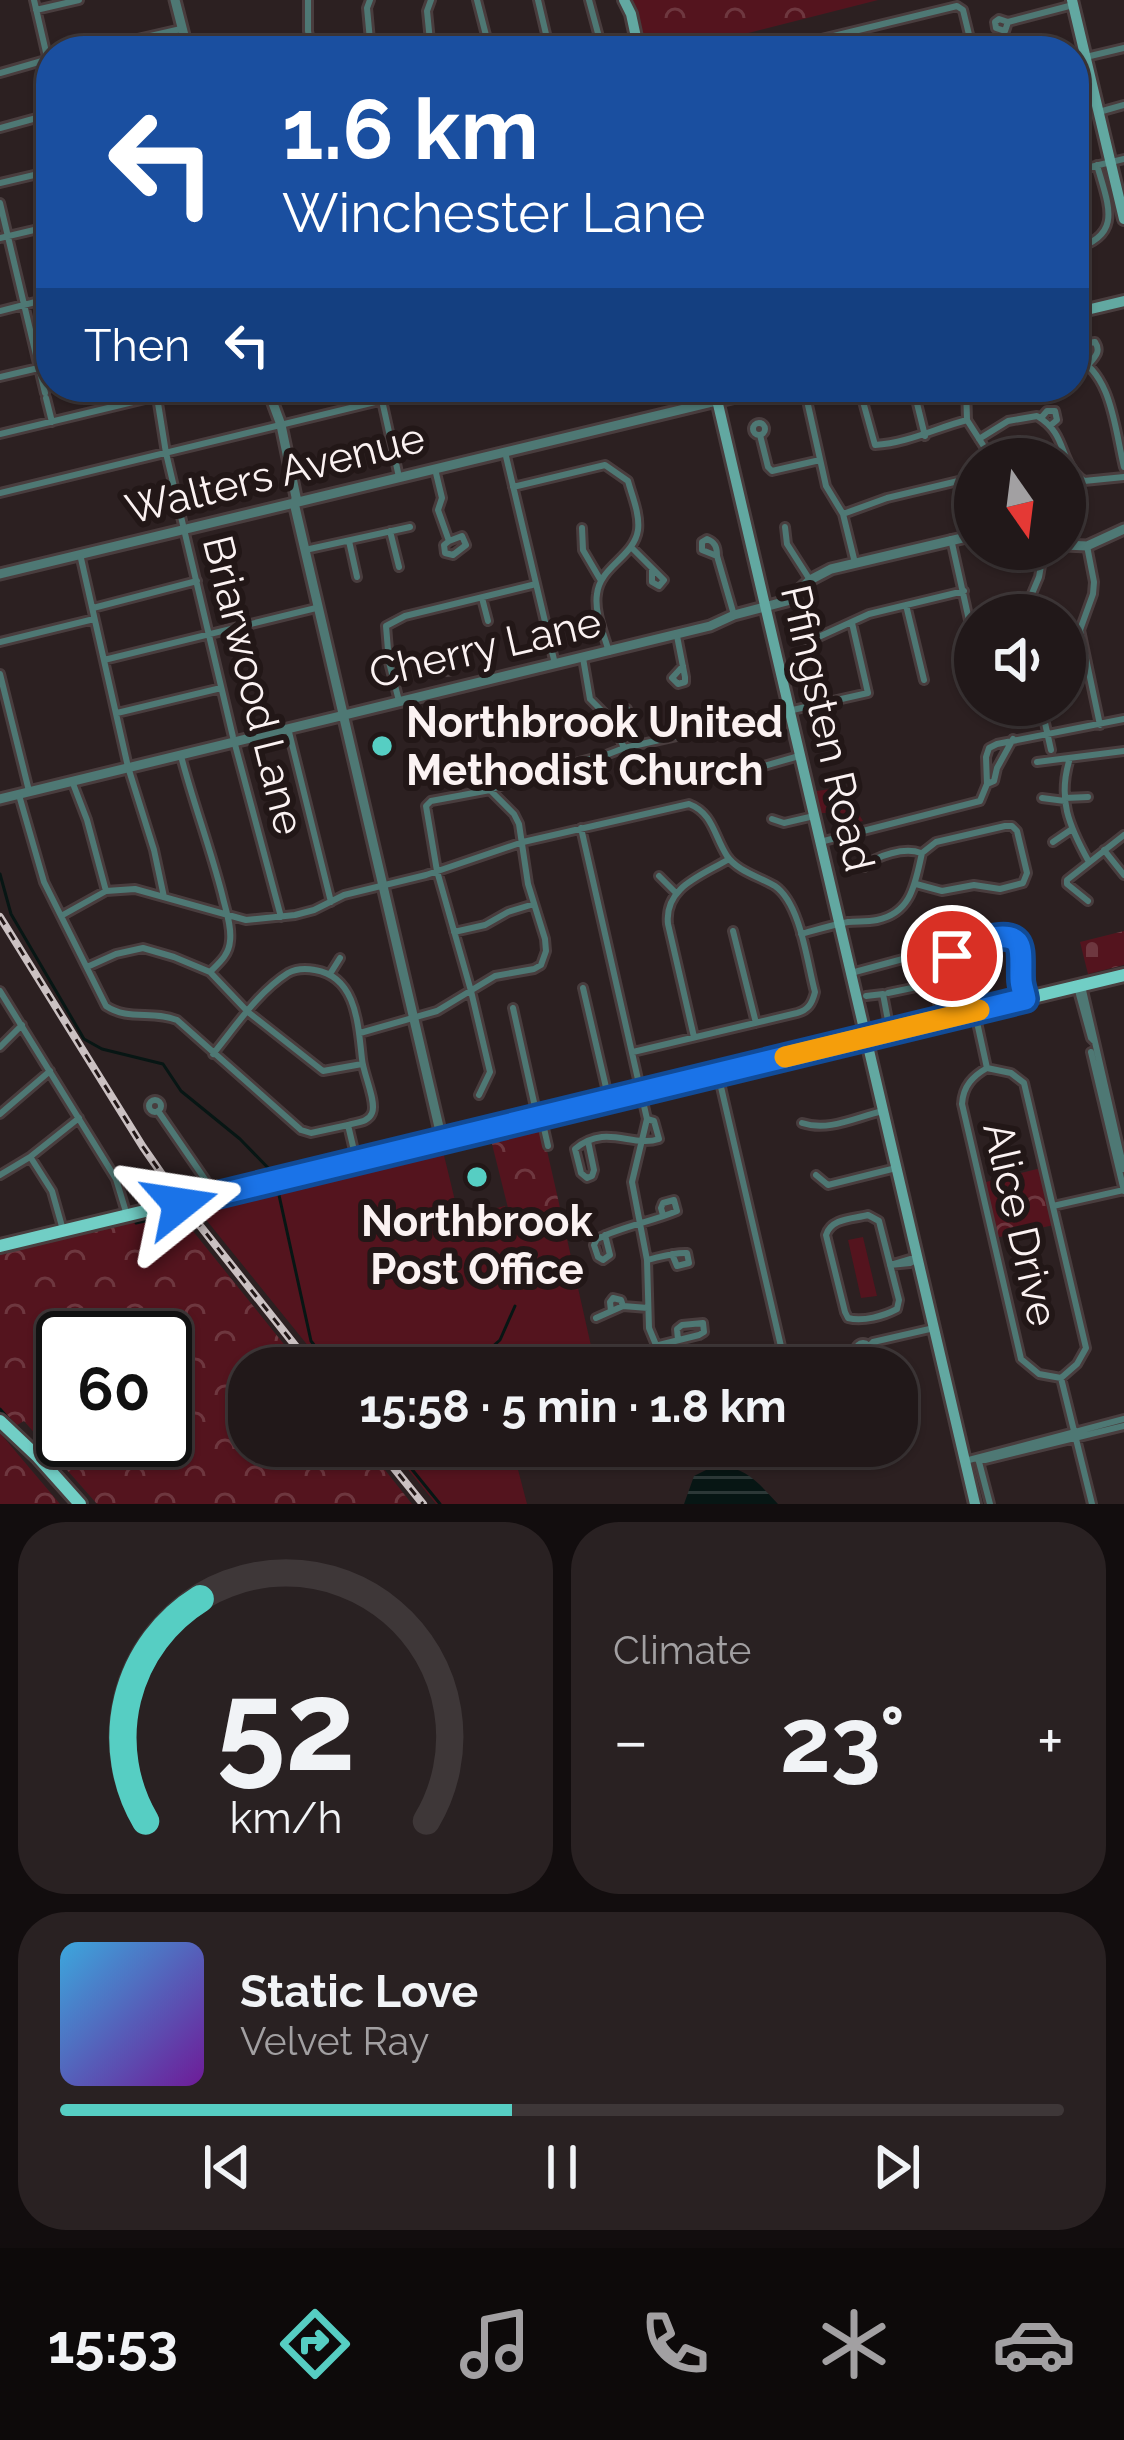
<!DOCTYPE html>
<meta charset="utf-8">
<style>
body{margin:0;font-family:Raleway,sans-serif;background:#292122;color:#f1f3f6;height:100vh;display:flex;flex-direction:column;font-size:45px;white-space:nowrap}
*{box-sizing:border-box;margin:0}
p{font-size:39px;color:#a2a0a2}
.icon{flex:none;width:66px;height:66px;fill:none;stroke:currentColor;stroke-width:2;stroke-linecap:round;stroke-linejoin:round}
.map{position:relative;height:1504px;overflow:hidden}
.sheet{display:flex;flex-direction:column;gap:18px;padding:18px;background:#120d0e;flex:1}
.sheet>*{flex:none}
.hud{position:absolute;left:36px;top:36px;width:1053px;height:366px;border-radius:48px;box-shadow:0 3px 9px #0004,0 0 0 3px #3e3738;background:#1a4fa0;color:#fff;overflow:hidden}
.needle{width:78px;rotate:166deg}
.buttons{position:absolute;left:954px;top:438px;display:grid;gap:24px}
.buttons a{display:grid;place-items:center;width:132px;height:132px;border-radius:50%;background:#211819;box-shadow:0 3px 9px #0004,0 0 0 3px #3e3738;font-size:60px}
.speed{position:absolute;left:36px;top:1311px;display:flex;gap:24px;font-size:60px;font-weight:700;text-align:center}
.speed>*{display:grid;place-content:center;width:156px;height:156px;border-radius:50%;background:#211819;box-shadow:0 3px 9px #0004,0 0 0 3px #3e3738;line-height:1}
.speed .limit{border:6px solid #111;border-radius:18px;background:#fff;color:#111}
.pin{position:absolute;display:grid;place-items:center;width:102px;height:102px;color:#fff;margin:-51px;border:6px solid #fff;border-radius:50%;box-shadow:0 3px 12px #0007}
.me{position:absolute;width:132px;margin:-66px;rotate:75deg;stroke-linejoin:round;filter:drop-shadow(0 0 9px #0008)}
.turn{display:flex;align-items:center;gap:42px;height:252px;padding:0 48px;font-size:54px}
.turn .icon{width:156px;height:156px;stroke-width:2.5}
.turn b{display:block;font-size:84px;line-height:102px}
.then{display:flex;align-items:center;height:114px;padding:0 48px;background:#0003;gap:24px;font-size:45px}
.big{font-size:90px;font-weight:700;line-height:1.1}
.sheet .widget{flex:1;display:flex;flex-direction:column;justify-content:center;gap:18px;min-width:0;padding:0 42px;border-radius:48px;background:#292122}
.sheet .dial{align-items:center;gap:0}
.dial svg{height:312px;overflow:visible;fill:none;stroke:#3e3738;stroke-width:7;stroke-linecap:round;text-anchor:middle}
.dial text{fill:#f1f3f6;stroke:none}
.song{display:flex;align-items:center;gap:36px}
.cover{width:144px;height:144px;border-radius:18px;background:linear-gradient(135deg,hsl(200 70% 55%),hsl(280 70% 35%))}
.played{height:12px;border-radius:6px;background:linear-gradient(90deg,#56cec3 45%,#3e3738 45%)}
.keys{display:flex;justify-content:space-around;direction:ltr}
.heat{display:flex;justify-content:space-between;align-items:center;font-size:66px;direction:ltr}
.sheet .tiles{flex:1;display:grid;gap:18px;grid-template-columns:1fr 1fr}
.widget:last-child{grid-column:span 2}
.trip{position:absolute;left:228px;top:1347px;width:690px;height:120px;border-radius:48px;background:#211819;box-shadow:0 3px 9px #0004,0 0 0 3px #3e3738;font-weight:700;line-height:120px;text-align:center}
.menu{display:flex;height:192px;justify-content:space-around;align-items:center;background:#0d0a0a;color:#a2a0a2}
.menu .icon{width:84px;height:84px}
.menu .on{color:#56cec3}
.menu b{font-size:54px;color:#f1f3f6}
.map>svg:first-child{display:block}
</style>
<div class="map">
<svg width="1124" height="1504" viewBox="0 0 1124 1504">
<defs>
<pattern id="cemetery-stones" width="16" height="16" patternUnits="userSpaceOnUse" patternTransform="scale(3)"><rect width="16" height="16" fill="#54141e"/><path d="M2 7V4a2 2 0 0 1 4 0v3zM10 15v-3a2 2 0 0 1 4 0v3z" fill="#6e373f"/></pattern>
<pattern id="park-crowns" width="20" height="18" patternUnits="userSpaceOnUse" patternTransform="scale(3)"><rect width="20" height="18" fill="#54141e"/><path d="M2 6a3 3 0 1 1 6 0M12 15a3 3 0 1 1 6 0" fill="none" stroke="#6e373f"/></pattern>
<pattern id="water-rules" width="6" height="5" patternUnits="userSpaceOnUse" patternTransform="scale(3)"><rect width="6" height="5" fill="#071614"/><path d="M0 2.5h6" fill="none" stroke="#2c3837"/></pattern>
</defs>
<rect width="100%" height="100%" fill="#2c2021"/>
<path fill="#54141e" d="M854,786L852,788L858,813L863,821L850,824L833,813H821L816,791Z
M442,1147L459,1217L505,1206L512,1233L563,1221L596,1368H326L195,1206Z
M863,1237L877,1296L861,1298L848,1240Z
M389,1446H562L515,1458L527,1504H436Z"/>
<path fill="url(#cemetery-stones)" d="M1124,931V965L1088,974L1080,942Z"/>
<path fill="url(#park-crowns)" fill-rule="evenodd" d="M630,0H878L677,51H641Z
M541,1124L563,1221L514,1232L490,1136Z
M1041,1168L1054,1225L995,1238L982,1183Z
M176,1210L303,1368H249V1446H366L412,1504H97L24,1421L14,1427L0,1412V1252ZM63,1338H165V1440H63Z
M0,1433L60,1504H0Z"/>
<path fill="url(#water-rules)" d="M722,1467C747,1467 762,1487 778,1504H684L694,1476L710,1468Z"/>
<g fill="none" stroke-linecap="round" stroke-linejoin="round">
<path stroke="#071614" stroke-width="3" d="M0,874L11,914L84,1039L102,1049L163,1064L181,1091L240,1139L273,1173
M277,1186L311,1341L332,1368
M136,1223L145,1221
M449,1368L462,1353L491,1348L500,1340L515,1306
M0,1409L14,1425
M393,1446L440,1504"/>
<defs>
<path id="minor" d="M34,0L51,74
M308,0V31L312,51
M370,0L367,8L371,51
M431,0L427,11L431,51
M477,0L490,51
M538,0L550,51
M589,0L599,37
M36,10L79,0
M1008,22L1005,31L996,28L995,22L999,19L1008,22L1073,5
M85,51L181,29
M772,51L957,6L963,10L973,51
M1086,57L1124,48
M0,73L49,59
M1074,90L1093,85
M1099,112L1124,105
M0,128L51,114
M1074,171L1124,159
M0,183L51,171
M0,203L45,393
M0,238L51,226
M1074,249C1124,235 1108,205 1097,165
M0,311L51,298
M1074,357C1112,372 1115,431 1124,467
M1079,357L1088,343L1095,342C1101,351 1096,356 1089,364
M0,377L51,365
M379,387L399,477
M804,387L826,486L843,514L855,563
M859,387L875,445C908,443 936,428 967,420
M913,387L925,436
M966,387L967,420L992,459
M157,397L166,453L233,737L281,917
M46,398L52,422
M1041,418L1047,411H1055L1057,420L1051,425
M753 429a6 6 0 1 1 12 0a6 6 0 1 1-12 0Z
M0,434L195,387
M760,435L768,467L772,471L820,460
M979,439L1008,421L1037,416C1069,435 1057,461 1084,481L1124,477
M505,452L555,664
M435,469L442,498L438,510L449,541L444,545L445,553L453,555L466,545L462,536L449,541
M292,475L322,468
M513,487L605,465L628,481C632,496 640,514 638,530C634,557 600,566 597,594C594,612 604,634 609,652
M0,493L437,387
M843,514L887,498L975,477
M785,527L787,544L810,580
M582,528L583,550L600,579
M390,531L399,567
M951,539L975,647
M349,541L357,577
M1087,546L1094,582L1093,594L1080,630L1100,725
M631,547L652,568V582L659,586L664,580L652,568
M305,550L410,527
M80,554L128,767L154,850L164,897
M717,556L702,550V542L707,539C715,542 717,547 717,556L734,615
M482,598L488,621
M906,605L924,680
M93,608L197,581
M1023,615L1039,577L1044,549
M677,636L685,677V682L678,684L672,678L683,666
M819,637L810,627L803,633L806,639L812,640L869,614L964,591
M0,642L94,619
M583,658L590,699L613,722L624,748
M441 665a6 6 0 1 1 12 0a6 6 0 1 1-12 0Z
M104,660L316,608
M0,674L29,791
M399,701L389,662L386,626L405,616L536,584
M1041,705L1051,750
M117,713L221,688
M613,722L627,709
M288,728L331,902
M181,756C193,802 210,847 222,894C225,908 232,926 230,941C229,955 219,963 210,972
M1070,758C1057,799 1069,826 1089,862
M1037,762L1124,751
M757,768L799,756
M72,781L87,820L106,891
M987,784L986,757L989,748L997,744L1124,719
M19,795L44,882L106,1006C128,1021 153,1010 177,1020L301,1130L311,1133L348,1125
M1042,798L1065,801
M1065,798L1088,797
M772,819L784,823L814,816
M581,828L647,1119L632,1182L647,1260L649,1328L661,1357L670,1368
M820,842L980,801L987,784L994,781L997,768L1013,739
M1053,842L1072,829
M1104,850L1124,875
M864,867C877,855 905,847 921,853
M659,876L675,892
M1088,901L1067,884V880L1124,835
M61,916L106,891L135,889L246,920L295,915L314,910L344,895L426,875L523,842L689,804C713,813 714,836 727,856C737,871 760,877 775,886C801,904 807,963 815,992C812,1004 808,1010 797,1013L633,1052
M733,931L756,1023
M454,932L485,925L508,912L534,904
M801,934C816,930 832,925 848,922C857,921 867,922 877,920C912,913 915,883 922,853L936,842L1005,826H1012L1017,831L1027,873L1023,883L1000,889L974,885L942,891L916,884
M87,967L116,954L143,948L174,957L210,972L248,1012L323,1071L362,1064
M851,973L925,953
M330,974L340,958
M957,983L972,988V993L969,996L964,995C944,962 948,948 985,940C998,937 1012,931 1020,947C1027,961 1021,980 1024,995
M1077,987L1091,1038L1095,1042L1082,986
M583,988L608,1096
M0,991L116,1179L126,1212
M888,993L931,984L934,986L942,1019
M866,996L883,994L890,1031
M513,1008L537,1116
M975,1013L987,1068
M360,1033L437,1011L495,976L534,969L541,965L546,951L545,939L528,884L519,824L514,814L490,790
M694,1037L668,924C664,887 701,876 729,859
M1095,1042L1124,1169
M0,1047L22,1025
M1091,1052L1124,1191
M213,1054C235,1027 258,992 288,973C297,968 305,968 315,970C357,977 358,1025 362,1059C363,1073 377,1102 372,1113C368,1123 356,1122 348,1125L356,1159
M987,1068C973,1076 963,1086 962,1104L1021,1359L1039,1374L1061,1378
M987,1068L1011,1073L1024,1083L1086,1348L1077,1364L1061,1378
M718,1074L786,1368
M479,1095L490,1072L471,991L437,871L426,806L431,801L490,790L529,775L606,755L624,748L868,693L852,623
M149 1106a6 6 0 1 1 12 0a6 6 0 1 1-12 0Z
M158,1111L213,1191
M0,1114L50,1071
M541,1115L548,1146
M802,1123C829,1132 856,1117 883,1111
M588,1141L594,1170L592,1176L587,1178L581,1173L575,1149C606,1123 632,1148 659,1139L654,1121L647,1119
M31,1158L52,1191L63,1230
M0,1175L30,1157L79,1118
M816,1175L828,1185L896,1168
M1053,1206L1124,1190
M868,1215L879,1221L899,1300L897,1309C884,1316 863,1322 848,1318L845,1312L826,1235C831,1218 853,1219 868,1215Z
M605,1235L610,1255L603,1260L598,1257L594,1245L597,1239C623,1226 651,1222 677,1211L674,1200L663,1203L661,1208L663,1215
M910,1259H918L910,1263L890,1265Z
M647,1260C660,1257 674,1252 687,1253L689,1263L677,1266L672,1254
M611,1311L610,1302L613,1298L621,1300L623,1306
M596,1318L623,1306L648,1308
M856 1350a7 7 0 1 1 14 0a7 7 0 1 1-14 0Z
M655,1346L699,1335L704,1332L703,1323L682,1325L677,1329L678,1340
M869,1346L873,1342L934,1328
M1061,1378L1092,1504
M978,1458L985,1460L1124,1426
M978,1458L990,1504
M965,1461L1124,1419"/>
<path id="tertiary" d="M175,0L188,51
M267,387L281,425L296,497L295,507L442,1140
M1065,545L1087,546L1124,529
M0,574L717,401
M0,799L710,626L734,615L787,601L810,580L831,569L975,535"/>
<path id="secondary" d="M624,0L631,14L639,51
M1072,0L1124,219
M1074,313L1124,301
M714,387L975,1504
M717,401L775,387"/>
<path id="primary" d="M0,1246L1124,975
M0,1421L38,1457L80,1504"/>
</defs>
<use href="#minor" stroke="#493d3e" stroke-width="12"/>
<use href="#tertiary" stroke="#493d3e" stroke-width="15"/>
<use href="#secondary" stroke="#493d3e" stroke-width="16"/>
<use href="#primary" stroke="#493d3e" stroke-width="18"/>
<use href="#minor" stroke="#4e7874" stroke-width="6"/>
<use href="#tertiary" stroke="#4e7874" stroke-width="9"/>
<use href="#secondary" stroke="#62a8a1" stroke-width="10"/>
<use href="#primary" stroke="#71cec5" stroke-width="12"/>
<defs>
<path id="rail" d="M0,917L143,1147L182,1203L313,1368
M376,1446L423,1504"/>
</defs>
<use href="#rail" stroke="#cbc1c2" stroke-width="8"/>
<use href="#rail" stroke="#221717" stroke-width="3" stroke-dasharray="9" stroke-linecap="butt"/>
</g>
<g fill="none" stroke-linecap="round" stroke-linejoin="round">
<defs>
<path id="route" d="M180,1204L1025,999C1024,992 1021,986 1021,979C1020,950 1027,930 987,939C972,943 963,943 952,956"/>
</defs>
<use href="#route" stroke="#114b97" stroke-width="30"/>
<use href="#route" stroke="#1a73e8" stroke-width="21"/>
<path stroke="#f59e0b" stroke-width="21" d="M785,1057L979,1010"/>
</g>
<g fill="#56cec3" stroke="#221717" stroke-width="4.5">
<circle cx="382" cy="746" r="12"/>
<circle cx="477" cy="1177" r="12"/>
</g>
<g text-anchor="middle" stroke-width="12" stroke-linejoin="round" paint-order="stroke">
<g font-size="42" fill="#fbf2f2" stroke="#221717">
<text transform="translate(275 473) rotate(-14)" y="15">Walters Avenue</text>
<text transform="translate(485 647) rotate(-13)" y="15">Cherry Lane</text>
<text transform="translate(254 685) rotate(76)" y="15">Briarwood Lane</text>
<text transform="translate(828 728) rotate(77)" y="15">Pfingsten Road</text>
<text transform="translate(1021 1224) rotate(77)" y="15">Alice Drive</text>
</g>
<g font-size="42" font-weight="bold" fill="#fbf2f2" stroke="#221717" text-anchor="start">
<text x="406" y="737">Northbrook United<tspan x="406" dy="48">Methodist Church</tspan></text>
<text x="477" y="1236" text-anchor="middle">Northbrook<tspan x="477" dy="48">Post Office</tspan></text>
</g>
</g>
</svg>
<div class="buttons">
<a><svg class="needle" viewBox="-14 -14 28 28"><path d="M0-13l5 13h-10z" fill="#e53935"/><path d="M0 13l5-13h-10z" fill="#a2a0a2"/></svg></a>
<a><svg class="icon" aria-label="sound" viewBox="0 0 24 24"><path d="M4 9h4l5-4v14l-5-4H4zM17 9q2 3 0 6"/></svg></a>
</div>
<div class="speed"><div class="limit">60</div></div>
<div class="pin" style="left:952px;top:956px;background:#d93025"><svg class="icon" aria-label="arrive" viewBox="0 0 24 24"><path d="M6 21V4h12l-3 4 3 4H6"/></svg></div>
<svg class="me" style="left:180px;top:1204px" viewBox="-20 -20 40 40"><path d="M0-17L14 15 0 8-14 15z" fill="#1a73e8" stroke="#fff" stroke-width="4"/></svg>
<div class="trip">15:58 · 5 min · 1.8 km</div>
<div class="hud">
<div class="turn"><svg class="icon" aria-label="left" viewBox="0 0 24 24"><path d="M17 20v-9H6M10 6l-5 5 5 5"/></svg><div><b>1.6 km</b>Winchester Lane</div></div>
<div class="then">Then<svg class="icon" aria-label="left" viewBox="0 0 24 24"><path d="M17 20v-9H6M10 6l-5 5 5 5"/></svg></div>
</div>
</div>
<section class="sheet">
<div class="tiles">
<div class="widget dial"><svg viewBox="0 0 100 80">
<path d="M14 69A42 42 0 1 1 86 69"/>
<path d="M14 69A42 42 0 0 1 28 12" stroke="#56cec3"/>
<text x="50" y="56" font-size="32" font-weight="700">52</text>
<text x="50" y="72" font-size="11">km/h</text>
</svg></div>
<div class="widget"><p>Climate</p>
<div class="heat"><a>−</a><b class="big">23°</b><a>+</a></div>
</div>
<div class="widget">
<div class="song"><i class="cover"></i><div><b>Static Love</b><p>Velvet Ray</p></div></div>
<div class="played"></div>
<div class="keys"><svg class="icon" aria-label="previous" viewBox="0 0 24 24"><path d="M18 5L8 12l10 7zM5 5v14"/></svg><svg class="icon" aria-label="pause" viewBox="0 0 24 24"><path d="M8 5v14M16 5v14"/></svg><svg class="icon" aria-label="next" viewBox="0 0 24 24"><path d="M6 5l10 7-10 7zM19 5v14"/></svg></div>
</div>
</div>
</section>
<nav class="menu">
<b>15:53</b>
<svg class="icon on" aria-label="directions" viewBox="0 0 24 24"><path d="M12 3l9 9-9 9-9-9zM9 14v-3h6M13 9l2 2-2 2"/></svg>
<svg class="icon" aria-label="music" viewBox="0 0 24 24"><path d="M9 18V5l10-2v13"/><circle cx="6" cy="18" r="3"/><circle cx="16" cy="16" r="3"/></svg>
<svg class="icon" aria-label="phone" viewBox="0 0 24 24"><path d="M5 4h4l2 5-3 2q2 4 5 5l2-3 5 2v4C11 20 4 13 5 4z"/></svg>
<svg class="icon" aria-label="climate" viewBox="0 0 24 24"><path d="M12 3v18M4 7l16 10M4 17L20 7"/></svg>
<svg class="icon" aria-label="car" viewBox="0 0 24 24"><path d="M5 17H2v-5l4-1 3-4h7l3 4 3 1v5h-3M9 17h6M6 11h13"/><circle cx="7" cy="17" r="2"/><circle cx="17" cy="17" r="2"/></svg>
</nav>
